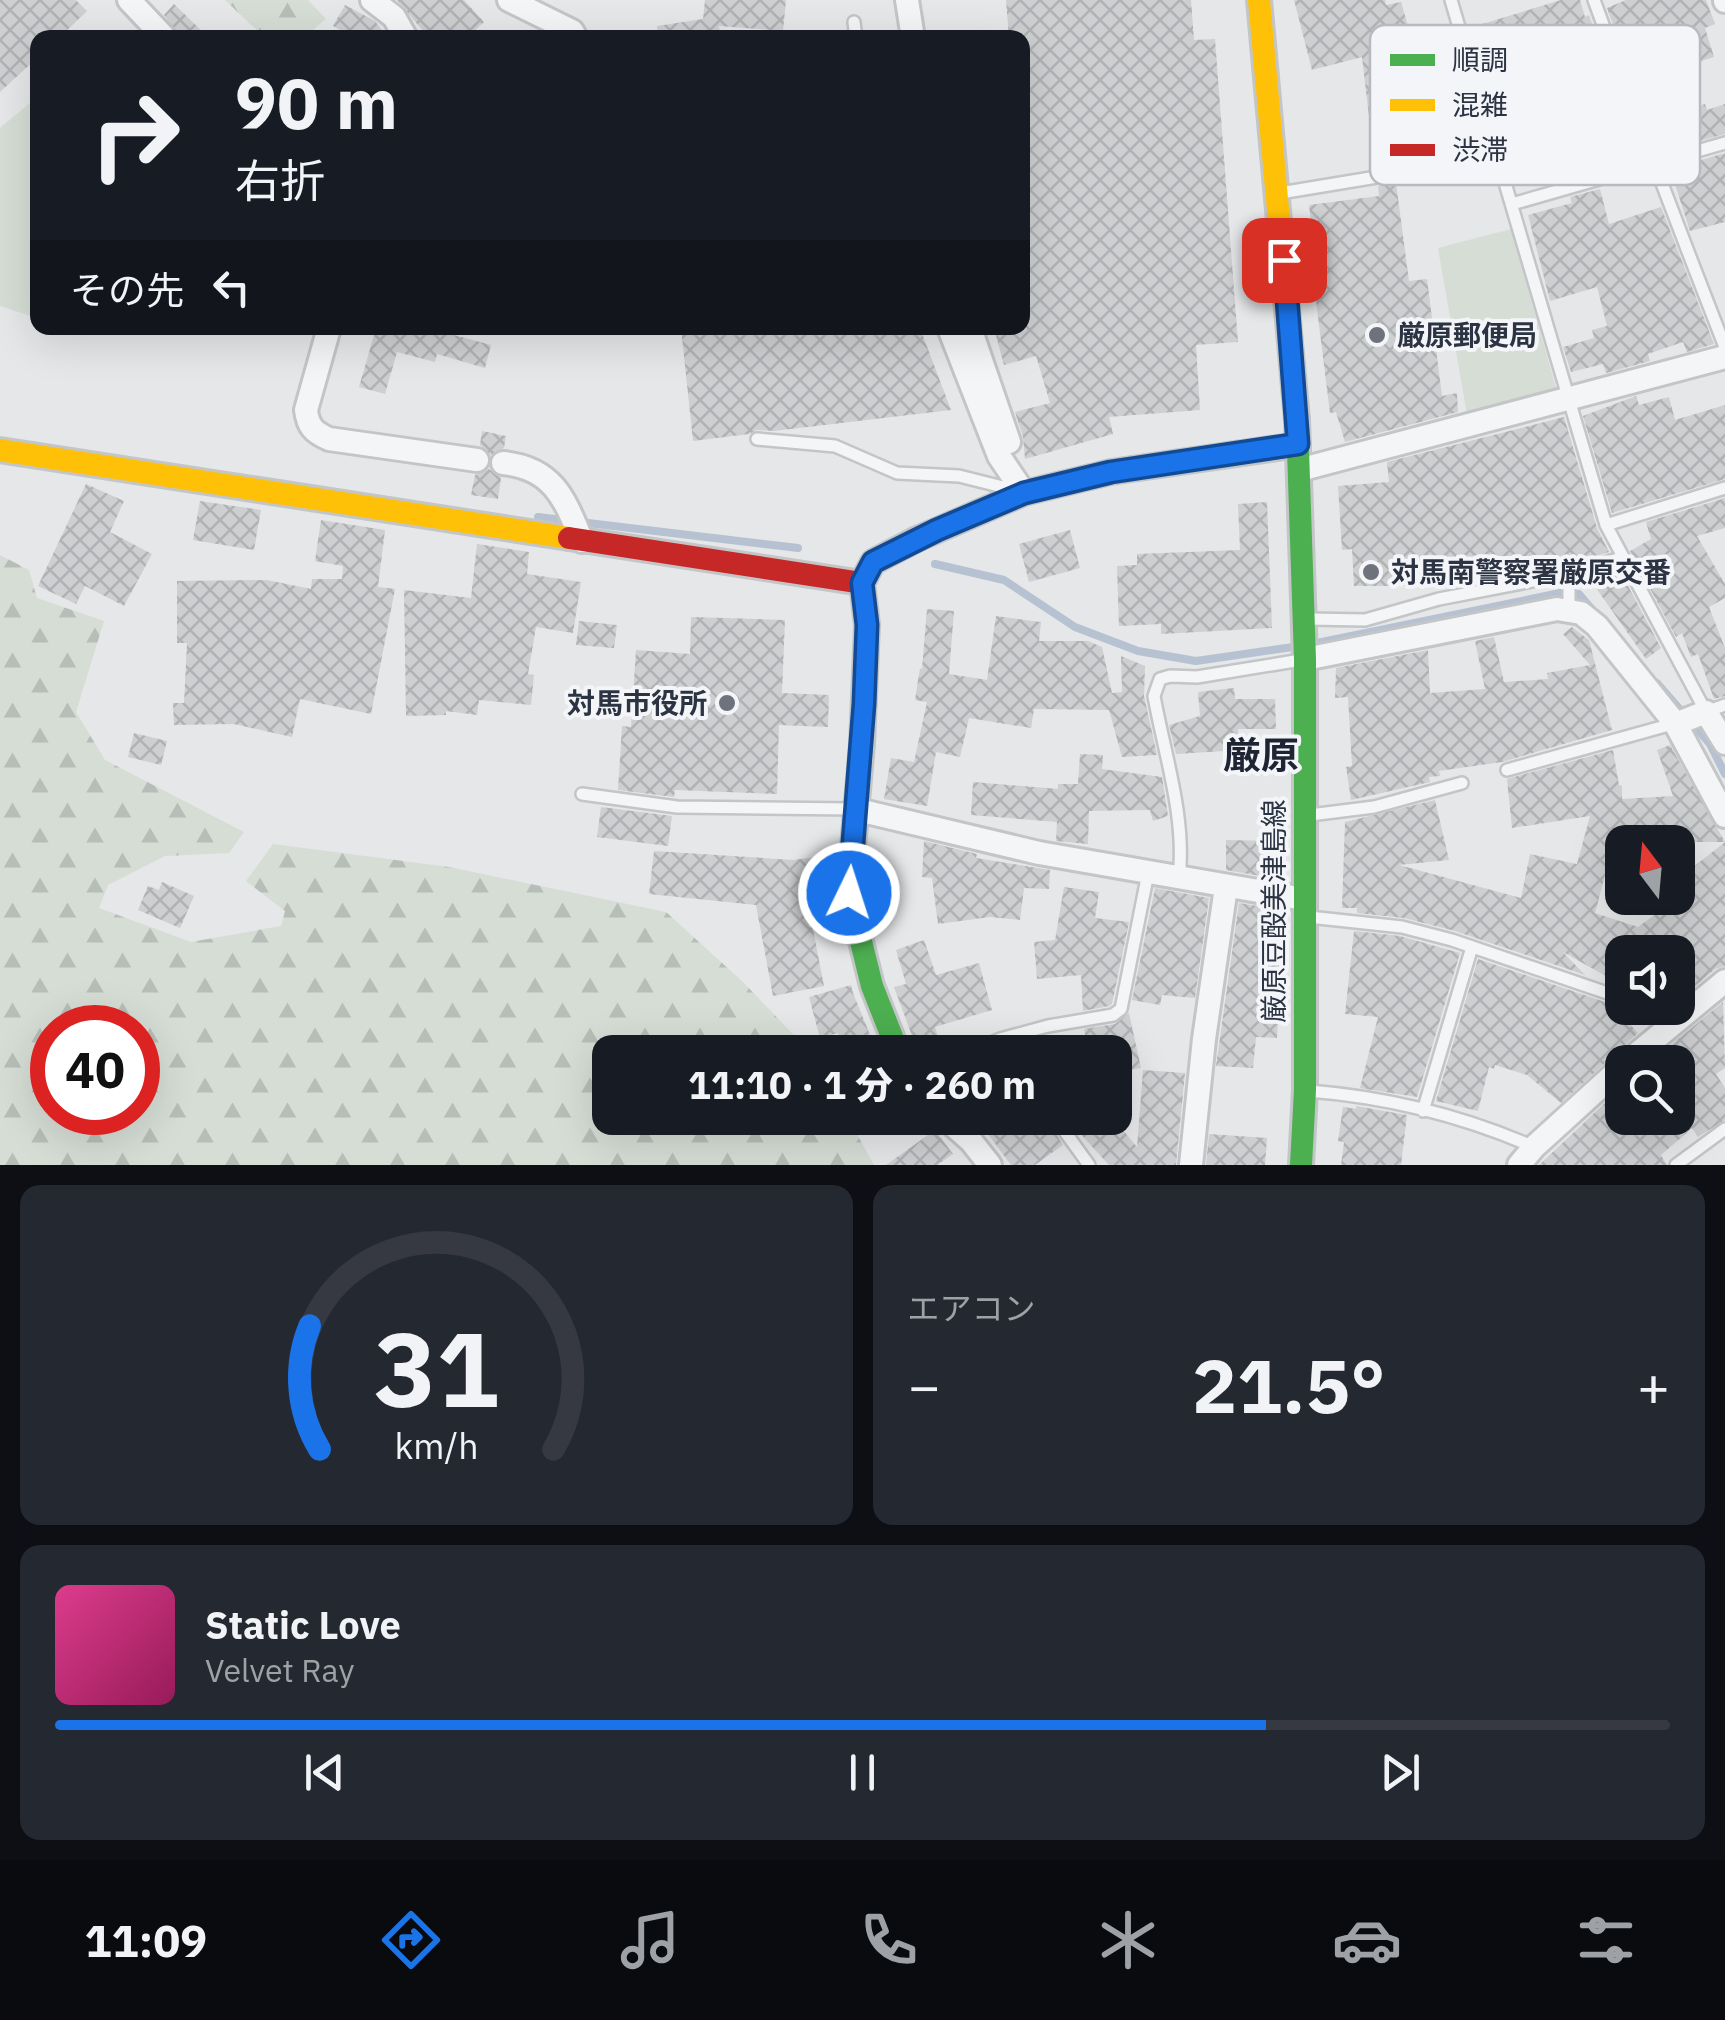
<!DOCTYPE html>
<html lang="ja">
<meta charset="utf-8">
<style>
body{margin:0;font-family:"IBM Plex Sans","Noto Sans JP",sans-serif;background:#242831;color:#f1f3f6;height:100vh;display:flex;flex-direction:column;font-size:38px;white-space:nowrap}
*{box-sizing:border-box;margin:0}
p{font-size:32px;color:#9ea1a6}
.icon{flex:none;width:55px;height:55px;fill:none;stroke:currentColor;stroke-width:2;stroke-linecap:round;stroke-linejoin:round}
.map{position:relative;height:1165px;overflow:hidden}
.drawer{display:flex;flex-direction:column;gap:20px;padding:20px;background:#0d0f14;flex:1}
.drawer>*{flex:none}
.guide{position:absolute;left:30px;top:30px;width:1000px;height:305px;border-radius:20px;box-shadow:0 10px 40px #0002;background:#171b24;color:#f1f3f6;overflow:hidden}
.needle{width:65px;rotate:344deg}
.controls{position:absolute;left:1605px;top:825px;display:grid;gap:20px}
.controls a{display:grid;place-items:center;width:90px;height:90px;border-radius:20px;background:#171b24;box-shadow:0 10px 40px #0002;font-size:50px}
.speed{position:absolute;left:30px;top:1005px;display:flex;gap:20px;font-size:50px;font-weight:700;text-align:center}
.speed>*{display:grid;place-content:center;width:130px;height:130px;border-radius:50%;background:#171b24;box-shadow:0 10px 40px #0002;line-height:1}
.speed .limit{border:15px solid #d22;background:#fff;color:#111}
.pin{position:absolute;display:grid;place-items:center;width:85px;height:85px;color:#fff;margin:-42px;border-radius:20px;box-shadow:0 5px 15px #0006}
.me{position:absolute;width:110px;margin:-55px;rotate:4deg;stroke-linejoin:round;filter:drop-shadow(0 0 8px #0008)}
.turn{display:flex;align-items:center;gap:35px;height:210px;padding:0 40px;font-size:45px}
.turn .icon{width:130px;height:130px;stroke-width:2.5}
.turn b{display:block;font-size:70px;line-height:85px}
.then{display:flex;align-items:center;height:95px;padding:0 40px;background:#0003;gap:20px;font-size:38px}
.big{font-size:75px;font-weight:800;line-height:1.1}
.drawer .tile{flex:1;display:flex;flex-direction:column;justify-content:center;gap:15px;min-width:0;padding:0 35px;border-radius:20px;background:#242831}
.drawer .dial{align-items:center;gap:0}
.dial svg{height:260px;overflow:visible;fill:none;stroke:#363941;stroke-width:7;stroke-linecap:round;text-anchor:middle}
.dial text{fill:#f1f3f6;stroke:none}
.song{display:flex;align-items:center;gap:30px}
.cover{width:120px;height:120px;border-radius:15px;background:linear-gradient(135deg,hsl(330 70% 55%),hsl(330 70% 35%))}
.played{height:10px;border-radius:5px;background:linear-gradient(90deg,#1a73e8 75%,#363941 75%)}
.keys{display:flex;justify-content:space-around;direction:ltr}
.heat{display:flex;justify-content:space-between;align-items:center;font-size:55px;direction:ltr}
.drawer .tiles{flex:1;display:grid;gap:20px;grid-template-columns:1fr 1fr}
.tile:last-child{grid-column:span 2}
.trip{position:absolute;left:592px;top:1035px;width:540px;height:100px;border-radius:20px;background:#171b24;box-shadow:0 10px 40px #0002;font-weight:800;line-height:100px;text-align:center}
.menu{display:flex;height:160px;justify-content:space-around;align-items:center;background:#090b0e;color:#9ea1a6}
.menu .icon{width:70px;height:70px}
.menu .selected{color:#1a73e8}
.menu b{font-size:45px;color:#f1f3f6}
.map>svg:first-child{display:block}
</style>
<div class="map">
<svg width="1725" height="1165" viewBox="0 0 1725 1165">
<defs>
<pattern id="forest-firs" width="22" height="20" patternUnits="userSpaceOnUse" patternTransform="scale(2.5)"><rect width="22" height="20" fill="#d5ddd5"/><path d="M5 1l3.5 6h-7zM16 11l3.5 6h-7z" fill="#b7beb8"/></pattern>
<pattern id="building-cross-hatch" width="8" height="8" patternUnits="userSpaceOnUse" patternTransform="scale(2.5)"><rect width="8" height="8" fill="#cdcfd1"/><path d="M0 0l8 8M0 8l8-8" fill="none" stroke="#b0b2b5"/></pattern>
</defs>
<rect width="100%" height="100%" fill="#e5e7e9"/>
<path fill="url(#forest-firs)" fill-rule="evenodd" d="M225,0H308L326,19L304,37H264Z
M0,555L29,570L37,598L104,621L76,712L105,760L244,832L229,853L165,856L108,885L99,908L191,942L281,926L285,911L246,881L273,844L449,867L666,912L743,982L810,1052H610V1118H848L874,1165H0ZM52,1028H138V1112H52Z"/>
<path fill="#d5ddd5" d="M37,97V318L0,306V128Z
M1511,229L1558,395L1468,420L1438,248Z"/>
<g fill="none" stroke-linecap="round" stroke-linejoin="round">
<path stroke="#b6c2d1" stroke-width="8" d="M538,517L798,548
M935,564L1004,580L1075,627L1138,651L1196,661L1293,647
M1317,643L1560,593L1579,594L1591,608
M1657,683L1710,744L1725,774"/>
</g>
<path fill="url(#building-cross-hatch)" fill-rule="evenodd" d="M0,0H76L87,11L59,38H38V57L0,92Z
M397,0H464L484,22L467,38H429Z
M705,0H786L783,31L719,26L721,38H658L657,26L703,19Z
M1006,0H1191L1194,40L1215,39L1238,342L1196,345L1200,410L1109,417L1113,434L1025,459L1023,437L1015,412L1050,403L1036,356L1004,365L994,328H1022V38H1009Z
M1294,0H1385L1386,5L1401,2L1413,43L1386,50L1393,103L1469,95L1485,150L1399,159L1393,160L1394,165L1375,168L1362,57L1312,70Z
M1561,0H1580L1585,17L1589,15L1627,126L1630,125L1642,157L1564,179L1559,163L1529,173L1523,155L1512,159L1499,130L1563,110L1549,68L1487,90L1469,28Z
M1626,0H1706L1715,24L1705,28L1714,57L1670,71L1669,66L1632,78L1607,8Z
M174,4L209,38H181L164,15Z
M345,5L375,21L388,38H354L333,26Z
M1705,104L1707,110L1725,104V134L1660,152L1648,120Z
M1725,153V222L1690,231L1670,169Z
M1396,183L1409,281L1427,279L1442,396L1457,393L1458,412L1345,442L1336,412L1330,413L1315,293L1320,292L1309,205L1379,196L1378,186Z
M1600,189L1609,224L1661,207L1714,344L1687,352L1683,342L1648,354L1650,361L1606,373L1603,364L1571,372L1563,347L1594,338L1592,330L1607,326L1597,287L1550,301L1528,215L1572,203L1570,197Z
M376,328H428L491,345L485,368L437,354L435,362L397,352L385,394L359,387Z
M681,328H920L951,410L774,431L757,430L749,434L693,441Z
M1636,396L1639,405L1669,397L1675,420L1725,405V479L1612,513L1583,416Z
M1564,417L1597,528L1609,552L1577,562L1574,556L1498,577L1497,571L1426,586H1354L1352,549L1342,550L1338,486L1389,482L1387,462Z
M482,431L506,436L504,448L491,455L480,445Z
M489,469L501,478L498,499L471,495L475,475Z
M86,484L124,501L110,532L152,554L124,606L85,586L76,604L38,586Z
M1725,498V528L1697,536L1725,584V598L1709,607L1725,648V696L1714,699L1698,654L1691,657L1682,633L1676,637L1630,551L1651,539L1646,522Z
M200,501L261,510L254,550L193,540Z
M1267,502L1272,628L1161,634V624L1119,626L1117,566L1137,565V554L1240,550L1238,504Z
M321,520L385,530L378,587L395,589L371,714L300,699L292,737L234,724L174,725L173,703H184L187,643H177V581L267,580L311,589L312,579H342L343,566L315,561Z
M1070,530L1080,568L1029,582L1019,544Z
M477,544L529,552L527,574L581,582L573,633L536,627L528,674L534,675L531,705L479,700L477,715L446,711V715L406,716L404,590L471,598Z
M1619,569L1661,648L1646,659L1589,578Z
M927,609L954,611L949,674L987,680L996,616L1041,622L1039,641H1088L1102,647L1112,693L1122,692L1121,656L1145,666L1144,696L1157,755L1122,757L1109,710L1034,709L1031,728L969,718L960,757L936,752L927,806L884,799L891,758L914,762L927,702L915,700L920,668L922,669Z
M691,617L785,620L782,693L829,695L828,727L779,725L777,794L675,790L674,797L618,790L622,726L631,727L636,650L690,654Z
M579,621L617,625L614,648L576,645Z
M1572,627L1589,640L1612,730L1502,762L1439,771L1440,776L1429,777L1430,782L1351,800L1346,767L1352,766L1348,697L1335,698L1336,668L1428,650L1430,693L1485,689L1475,641L1494,637L1504,682L1548,679L1547,673L1590,665L1563,634Z
M1234,688L1235,699H1275L1276,729H1238L1240,750L1176,754L1169,725L1200,716L1198,692Z
M134,733L167,741L161,765L128,757Z
M1670,745L1725,842V966L1715,969L1678,1001V952H1622V985L1563,952L1585,975L1455,931L1404,918L1357,913V908H1342L1345,822L1435,800L1449,860L1399,865L1521,898L1530,854L1577,864L1590,816L1512,828L1507,779L1613,750L1619,785L1622,786V799L1673,796L1657,750ZM1622,836L1628,842H1725L1678,879V898L1638,927L1595,913L1607,868L1622,871Z
M1080,754L1103,755L1102,769L1162,777L1168,816L1153,821L1150,810L1089,811L1088,844L1056,841L1057,822L971,815L973,782L1058,789V784H1078Z
M601,807L672,816L668,846L597,837Z
M1226,840L1278,841L1277,879L1226,870Z
M924,841L977,854L976,858L1050,870L1049,889L1024,888L1020,920L990,917L938,924L932,878L922,877Z
M654,851L793,860L816,857L820,891L806,893L824,986L773,996L756,905L649,894Z
M162,882L194,896L180,928L138,910L148,886L159,890Z
M1064,887L1099,892L1095,918L1129,922L1112,1004L1109,1006L1083,1011L1081,975L1037,979L1034,942L1055,940Z
M1155,888L1209,898L1195,998L1162,995L1160,1005L1132,1000Z
M1239,903L1282,910L1277,964H1282V1002L1279,1001L1277,1038L1256,1037L1253,1068L1216,1066Z
M1354,931L1400,936L1460,953L1417,1097L1360,1088L1378,1017L1345,1014Z
M924,940L936,975L979,963L992,1010L935,1027L941,1047L918,1052L894,987L906,984L896,950Z
M1478,959L1611,1004L1638,1033L1561,1103L1527,1075L1495,1065L1494,1069L1489,1067L1478,1111L1436,1101Z
M851,985L853,993L877,1052H844L838,1033L820,1038L809,997Z
M1723,1002L1725,1068L1716,1074L1725,1088V1120L1698,1137L1692,1128L1661,1155L1667,1165H1539L1622,1087V1118H1678V1062H1650Z
M1129,1013L1141,1068L1115,1073V1052H1088L1084,1029L1115,1024Z
M1143,1070L1185,1073L1176,1165H1109L1066,1118H1113L1137,1147Z
M1356,1106L1407,1115L1401,1165H1341L1344,1142L1338,1141L1343,1107L1356,1109Z
M976,1118H1046L1063,1145L1035,1165H1011Z
M935,1130L953,1154L937,1165H886Z
M1209,1134L1267,1138L1265,1165H1206Z"/>
<g fill="none" stroke-linecap="round" stroke-linejoin="round">
<defs>
<path id="lane" d="M1451,0L1606,525L1706,712L1725,705
M1594,0C1636,116 1680,232 1725,347
M854,22L856,38
M1280,193L1498,157
M1512,204L1725,143
M757,439L835,446L897,473L959,476L1011,489
M1606,525L1725,488
M1569,574V610
M1308,619L1365,620L1439,599L1569,574L1621,558
M1507,770L1676,723
M582,794L677,807L854,809
M1310,815L1374,807L1462,783
M1179,879C1186,817 1165,757 1154,696L1160,679L1170,676L1197,677L1301,660
M1309,917L1402,927L1452,940L1622,998
M1646,1008L1676,1019
M970,1052L1000,1039L1048,1026L1113,1015L1121,1009L1148,873
M1309,1091C1386,1097 1463,1116 1534,1147
M1423,1111L1472,947
M1055,1118L1089,1165
M1676,1165L1725,1129"/>
<path id="street" d="M129,0L165,38
M372,0L394,17L406,38
M509,0L572,31L576,38
M907,0L913,38
M1725,0V1
M329,328L306,410C308,426 313,432 329,439L477,460
M949,328L999,456L1024,493
M970,328L1009,442
M503,463C554,468 565,500 582,541
M1299,470L1725,357
M1305,659L1557,609L1581,613L1597,626L1675,723L1725,816
M1683,721L1706,712L1725,743
M854,809L1039,853L1304,899
M1627,1062L1725,981
M945,1118L971,1141L990,1165
M1191,1165L1204,1039L1225,894
M1519,1165L1534,1147L1622,1067"/>
<path id="fast" d="M1297,420L1305,659V1090L1301,1165
M898,1052L872,986L849,893L862,744L867,625L862,583L873,562L917,539"/>
<path id="slow" d="M1259,0L1297,420
M0,450L569,538"/>
<path id="jam" d="M569,538L862,583
M917,539L1024,493L1111,472L1298,445"/>
</defs>
<use href="#lane" stroke="#c3c5c7" stroke-width="16"/>
<use href="#street" stroke="#c3c5c7" stroke-width="28"/>
<use href="#fast" stroke="#c3c5c7" stroke-width="28"/>
<use href="#slow" stroke="#c3c5c7" stroke-width="28"/>
<use href="#jam" stroke="#c3c5c7" stroke-width="28"/>
<use href="#lane" stroke="#f4f5f6" stroke-width="11"/>
<use href="#street" stroke="#f4f5f6" stroke-width="22"/>
<use href="#fast" stroke="#4caf50" stroke-width="22"/>
<use href="#slow" stroke="#ffc107" stroke-width="22"/>
<use href="#jam" stroke="#c62828" stroke-width="22"/>
</g>
<g fill="none" stroke-linecap="round" stroke-linejoin="round">
<defs>
<path id="route" d="M849,893L864,704L867,625L862,583L873,562L937,530L1024,493L1111,472L1298,444L1284,260"/>
</defs>
<use href="#route" stroke="#114b97" stroke-width="25"/>
<use href="#route" stroke="#1a73e8" stroke-width="18"/>
</g>
<g fill="#6d727c" stroke="#f3f5f8" stroke-width="4">
<circle cx="1377" cy="335" r="10"/>
<circle cx="1371" cy="572" r="10"/>
<circle cx="727" cy="703" r="10"/>
</g>
<g text-anchor="middle" stroke-width="8" stroke-linejoin="round" paint-order="stroke">
<g font-size="28" font-weight="bold" fill="#2c3342" stroke="#f3f5f8" text-anchor="start">
<text x="1397" y="345">厳原郵便局</text>
<text x="1391" y="582">対馬南警察署厳原交番</text>
<text x="707" y="713" text-anchor="end">対馬市役所</text>
</g>
<g font-size="28" fill="#2c3342" stroke="#f3f5f8">
<text transform="translate(1274 911) rotate(-90)" y="10">厳原豆酘美津島線</text>
</g>
<g font-size="38" font-weight="bold" fill="#1e2433" stroke="#f3f5f8">
<text x="1261" y="769">厳原</text>
</g>
</g>
<rect x="1370" y="25" width="330" height="160" rx="15" fill="#f3f5f8" stroke="#b7bbc1" stroke-width="2.5"/>
<rect x="1390" y="54" width="45" height="12" fill="#4caf50"/>
<rect x="1390" y="99" width="45" height="12" fill="#ffc107"/>
<rect x="1390" y="144" width="45" height="12" fill="#c62828"/>
<g font-size="28" fill="#2c3342">
<text x="1452" y="70">順調</text>
<text x="1452" y="115">混雑</text>
<text x="1452" y="160">渋滞</text>
</g>
</svg>
<div class="controls">
<a><svg class="needle" viewBox="-14 -14 28 28"><path d="M0-13l5 13h-10z" fill="#e53935"/><path d="M0 13l5-13h-10z" fill="#9ea1a6"/></svg></a>
<a><svg class="icon" aria-label="sound" viewBox="0 0 24 24"><path d="M4 9h4l5-4v14l-5-4H4zM17 9q2 3 0 6"/></svg></a>
<a><svg class="icon" aria-label="search" viewBox="0 0 24 24"><circle cx="10" cy="10" r="6"/><path d="M15 15l6 6"/></svg></a>
</div>
<div class="speed"><div class="limit">40</div></div>
<div class="pin" style="left:1284px;top:260px;background:#d93025"><svg class="icon" aria-label="arrive" viewBox="0 0 24 24"><path d="M6 21V4h12l-3 4 3 4H6"/></svg></div>
<svg class="me" style="left:849px;top:893px" viewBox="-20 -20 40 40"><circle r="17" fill="#1a73e8" stroke="#fff" stroke-width="3"/><path d="M0-11L8 9 0 5-8 9z" fill="#fff"/></svg>
<div class="trip">11:10 · 1 分 · 260 m</div>
<div class="guide">
<div class="turn"><svg class="icon" aria-label="right" viewBox="0 0 24 24"><path d="M7 20v-9h11M14 6l5 5-5 5"/></svg><div><b>90 m</b>右折</div></div>
<div class="then">その先<svg class="icon" aria-label="left" viewBox="0 0 24 24"><path d="M17 20v-9H6M10 6l-5 5 5 5"/></svg></div>
</div>
</div>
<section class="drawer">
<div class="tiles">
<div class="tile dial"><svg viewBox="0 0 100 80">
<path d="M14 69A42 42 0 1 1 86 69"/>
<path d="M14 69A42 42 0 0 1 11 31" stroke="#1a73e8"/>
<text x="50" y="56" font-size="32" font-weight="700">31</text>
<text x="50" y="72" font-size="11">km/h</text>
</svg></div>
<div class="tile"><p>エアコン</p>
<div class="heat"><a>−</a><b class="big">21.5°</b><a>+</a></div>
</div>
<div class="tile">
<div class="song"><i class="cover"></i><div><b>Static Love</b><p>Velvet Ray</p></div></div>
<div class="played"></div>
<div class="keys"><svg class="icon" aria-label="previous" viewBox="0 0 24 24"><path d="M18 5L8 12l10 7zM5 5v14"/></svg><svg class="icon" aria-label="pause" viewBox="0 0 24 24"><path d="M8 5v14M16 5v14"/></svg><svg class="icon" aria-label="next" viewBox="0 0 24 24"><path d="M6 5l10 7-10 7zM19 5v14"/></svg></div>
</div>
</div>
</section>
<nav class="menu">
<b>11:09</b>
<svg class="icon selected" aria-label="directions" viewBox="0 0 24 24"><path d="M12 3l9 9-9 9-9-9zM9 14v-3h6M13 9l2 2-2 2"/></svg>
<svg class="icon" aria-label="music" viewBox="0 0 24 24"><path d="M9 18V5l10-2v13"/><circle cx="6" cy="18" r="3"/><circle cx="16" cy="16" r="3"/></svg>
<svg class="icon" aria-label="phone" viewBox="0 0 24 24"><path d="M5 4h4l2 5-3 2q2 4 5 5l2-3 5 2v4C11 20 4 13 5 4z"/></svg>
<svg class="icon" aria-label="climate" viewBox="0 0 24 24"><path d="M12 3v18M4 7l16 10M4 17L20 7"/></svg>
<svg class="icon" aria-label="car" viewBox="0 0 24 24"><path d="M5 17H2v-5l4-1 3-4h7l3 4 3 1v5h-3M9 17h6M6 11h13"/><circle cx="7" cy="17" r="2"/><circle cx="17" cy="17" r="2"/></svg>
<svg class="icon" aria-label="filters" viewBox="0 0 24 24"><path d="M4 7h16M4 17h16"/><circle cx="9" cy="7" r="2"/><circle cx="15" cy="17" r="2"/></svg>
</nav>
